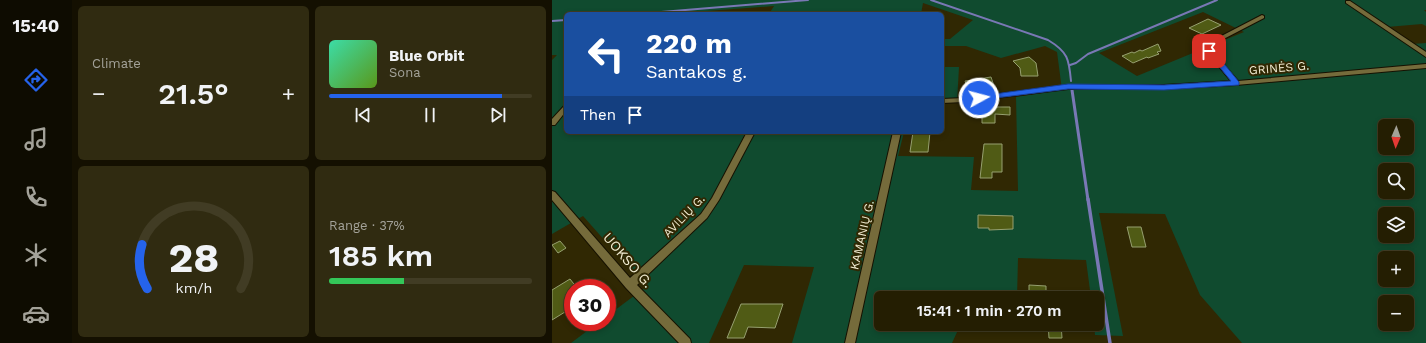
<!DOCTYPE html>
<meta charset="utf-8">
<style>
body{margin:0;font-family:"Work Sans",sans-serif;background:#302b11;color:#f1f3f6;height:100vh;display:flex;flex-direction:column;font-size:15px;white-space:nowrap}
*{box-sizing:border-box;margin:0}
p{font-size:13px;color:#a3a299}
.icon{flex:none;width:22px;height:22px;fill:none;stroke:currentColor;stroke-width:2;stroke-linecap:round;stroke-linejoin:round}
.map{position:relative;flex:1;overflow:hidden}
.details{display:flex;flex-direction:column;gap:6px;padding:6px;background:#141001;width:480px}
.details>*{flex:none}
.guide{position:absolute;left:12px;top:12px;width:380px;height:122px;border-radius:6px;box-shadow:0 2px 6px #0003,0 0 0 1px #413c24;background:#1a4fa0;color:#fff;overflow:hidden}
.needle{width:26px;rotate:182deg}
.controls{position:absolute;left:826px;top:119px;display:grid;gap:8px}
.controls a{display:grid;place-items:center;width:36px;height:36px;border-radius:6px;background:#241e02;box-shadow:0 2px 6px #0003,0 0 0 1px #413c24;font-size:20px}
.speed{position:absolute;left:12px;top:279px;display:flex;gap:8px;font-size:20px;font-weight:700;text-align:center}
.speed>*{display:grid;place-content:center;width:52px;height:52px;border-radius:50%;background:#241e02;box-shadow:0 2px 6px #0003,0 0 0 1px #413c24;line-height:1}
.speed .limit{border:6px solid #d22;background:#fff;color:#111}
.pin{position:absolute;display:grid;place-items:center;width:34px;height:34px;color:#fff;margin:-17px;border-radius:8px;box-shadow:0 2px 6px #0006}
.me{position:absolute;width:44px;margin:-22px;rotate:83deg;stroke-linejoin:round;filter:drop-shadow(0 0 3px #0008)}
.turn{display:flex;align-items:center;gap:14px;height:84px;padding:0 16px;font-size:18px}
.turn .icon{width:52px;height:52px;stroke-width:2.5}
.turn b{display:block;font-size:28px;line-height:34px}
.then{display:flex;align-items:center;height:38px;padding:0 16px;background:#0003;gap:8px;font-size:15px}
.big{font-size:30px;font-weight:600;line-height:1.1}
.details .widget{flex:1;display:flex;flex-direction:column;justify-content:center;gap:6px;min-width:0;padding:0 14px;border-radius:6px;background:#302b11}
.details .dial{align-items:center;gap:0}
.dial svg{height:104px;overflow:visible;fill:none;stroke:#413c24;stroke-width:7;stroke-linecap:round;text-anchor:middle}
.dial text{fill:#f1f3f6;stroke:none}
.song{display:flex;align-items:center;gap:12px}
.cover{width:48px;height:48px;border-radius:6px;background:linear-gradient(135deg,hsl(160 70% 55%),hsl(90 70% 35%))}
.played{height:4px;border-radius:2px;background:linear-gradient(90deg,#2563eb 85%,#413c24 85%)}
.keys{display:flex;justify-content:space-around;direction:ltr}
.heat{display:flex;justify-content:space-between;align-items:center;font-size:22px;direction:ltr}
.charge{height:6px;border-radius:3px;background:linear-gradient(90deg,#34c759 37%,#413c24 0)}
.details .tiles{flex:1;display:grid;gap:6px;grid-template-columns:repeat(2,1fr)}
.trip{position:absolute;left:322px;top:291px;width:230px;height:40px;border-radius:6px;background:#241e02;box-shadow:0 2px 6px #0003,0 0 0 1px #413c24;font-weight:600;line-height:40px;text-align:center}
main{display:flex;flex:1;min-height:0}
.tab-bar{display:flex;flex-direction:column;width:72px;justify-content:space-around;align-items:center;background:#0e0c01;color:#a3a299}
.tab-bar .icon{width:28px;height:28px}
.tab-bar .active{color:#2563eb}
.tab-bar b{font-size:18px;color:#f1f3f6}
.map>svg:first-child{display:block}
</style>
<main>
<nav class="tab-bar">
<b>15:40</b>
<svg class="icon active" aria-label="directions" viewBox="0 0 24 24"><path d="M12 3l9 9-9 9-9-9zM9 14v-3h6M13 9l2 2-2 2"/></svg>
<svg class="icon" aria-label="music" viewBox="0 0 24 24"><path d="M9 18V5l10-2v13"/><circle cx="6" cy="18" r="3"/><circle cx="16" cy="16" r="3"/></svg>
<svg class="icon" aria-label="phone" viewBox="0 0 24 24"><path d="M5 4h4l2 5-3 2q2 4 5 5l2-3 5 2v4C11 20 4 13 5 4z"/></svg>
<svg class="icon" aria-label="climate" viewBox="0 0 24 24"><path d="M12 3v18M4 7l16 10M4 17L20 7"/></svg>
<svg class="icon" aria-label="car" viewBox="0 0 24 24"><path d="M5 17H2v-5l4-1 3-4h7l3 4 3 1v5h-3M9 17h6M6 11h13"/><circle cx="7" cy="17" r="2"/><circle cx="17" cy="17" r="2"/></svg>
</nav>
<section class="details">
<div class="tiles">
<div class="widget"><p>Climate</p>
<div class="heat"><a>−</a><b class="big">21.5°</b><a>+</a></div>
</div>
<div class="widget">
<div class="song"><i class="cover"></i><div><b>Blue Orbit</b><p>Sona</p></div></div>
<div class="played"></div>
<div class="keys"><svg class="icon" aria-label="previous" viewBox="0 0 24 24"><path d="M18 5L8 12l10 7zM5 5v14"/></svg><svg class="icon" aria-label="pause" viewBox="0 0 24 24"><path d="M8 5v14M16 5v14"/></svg><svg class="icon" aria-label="next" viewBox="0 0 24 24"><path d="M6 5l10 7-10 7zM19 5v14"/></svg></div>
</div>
<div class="widget dial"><svg viewBox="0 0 100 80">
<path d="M14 69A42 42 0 1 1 86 69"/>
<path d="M14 69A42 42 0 0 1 10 35" stroke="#2563eb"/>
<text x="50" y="56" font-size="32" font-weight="700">28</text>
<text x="50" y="72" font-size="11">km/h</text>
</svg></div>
<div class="widget"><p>Range · 37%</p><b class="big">185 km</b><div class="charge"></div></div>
</div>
</section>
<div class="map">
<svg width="874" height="343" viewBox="0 0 874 343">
<rect width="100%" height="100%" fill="#302803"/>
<path fill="#104b2f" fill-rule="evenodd" d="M0,0H874V10H872L874,12V26L870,24L835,27L860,44L874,43V343H690L648,295L613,214L547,213L571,336L543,335L542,324H545V298H539L534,260L466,258L465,298H329V324H464V332L406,330L400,343H240L262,267L192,265L157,343H19L47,322H55V316L94,287L31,216L0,234V60L5,55H0ZM371,3L421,20L398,39H390V46H414L449,58L493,46L505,52L510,90L464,97L466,191L419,190L422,157L346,156L352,132H14V14H114L222,6L217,14H369ZM651,12L692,32L585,76L547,53ZM833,126H855V148H833ZM833,170H855V192H833ZM833,214H855V236H833ZM833,258H855V280H833ZM833,302H855V324H833Z
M390,67H407L405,103H390Z"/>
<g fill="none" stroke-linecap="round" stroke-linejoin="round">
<path stroke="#7978b5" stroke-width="2" d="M379,0L496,40C516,52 517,59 519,81
M85,14L256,0
M0,21L14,20
M518,65L524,63L536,54L665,0"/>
<path stroke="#7978b5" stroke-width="3" d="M520,90L536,200"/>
<path stroke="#7978b5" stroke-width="3.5" d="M536,199L558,343"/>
</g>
<path fill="#505b15" stroke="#96a070" d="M656,19L669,25L650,34L637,28Z
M606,44L609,51L605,52L607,54L596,58L595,57L581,63L570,56L580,52L582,53L588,50L590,51Z
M477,57L484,63L486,76H469L468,68L461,61Z
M439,77L442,86L416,90L413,81Z
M430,107H458V115L443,114V123H430Z
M361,132H378L376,152H358Z
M432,144H450V172H440V178H428Z
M426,215L461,216V229L437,230V228H426Z
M575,227H589L594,247H580Z
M8,241L14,248L6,253L0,245Z
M18,279L25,288H21V307L0,320V290Z
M477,285L494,286V298H477Z
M189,304H231L223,328L196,327L192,338H175Z
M496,324H509L510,338H497Z"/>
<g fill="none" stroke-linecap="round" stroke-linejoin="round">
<defs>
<path id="minor" d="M794,1H798L874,52V57L794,3Z
M710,15L712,16V18L660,45V51L686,81L874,64V68L684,85L612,89H516L412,102L390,103V99L412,98L516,85H612L679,81L654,51V44Z
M14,105V111L3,125H0V119L12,106Z
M195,132H203L167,200L155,218L85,285L138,339L139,343H127L74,288L0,200V191L3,192L78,278L149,214L160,198Z
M341,132H349L303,343H293Z"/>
</defs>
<use href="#minor" stroke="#161100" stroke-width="2"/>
<use href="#minor" fill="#756b3b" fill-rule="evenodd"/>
</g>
<path fill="#2563eb" stroke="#184099" d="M655,49H660L687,82V85L612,90L516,89L427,100L423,98L427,96L516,84L612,85L679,81L655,52Z"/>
<g text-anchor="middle" stroke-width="4" stroke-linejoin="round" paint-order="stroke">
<g font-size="12" fill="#f2edd3" stroke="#302803">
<text transform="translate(727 68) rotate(-5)" y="4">GRINĖS G.</text>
<text transform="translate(132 216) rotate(-46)" y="4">AVILIŲ G.</text>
<text transform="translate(310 235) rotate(-77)" y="4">KAMANIŲ G.</text>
</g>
<g font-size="14" fill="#f2edd3" stroke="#302803">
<text transform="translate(76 260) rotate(49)" y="5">UOKSO G.</text>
</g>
</g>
</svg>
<div class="controls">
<a><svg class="needle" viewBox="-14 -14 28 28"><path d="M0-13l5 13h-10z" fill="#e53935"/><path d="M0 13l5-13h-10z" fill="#a3a299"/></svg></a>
<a><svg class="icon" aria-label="search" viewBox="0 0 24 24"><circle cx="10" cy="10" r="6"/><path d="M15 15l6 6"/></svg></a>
<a><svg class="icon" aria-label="layers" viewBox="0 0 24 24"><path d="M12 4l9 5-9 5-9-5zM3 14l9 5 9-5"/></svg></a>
<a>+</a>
<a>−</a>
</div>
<div class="speed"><div class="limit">30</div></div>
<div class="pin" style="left:657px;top:51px;background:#d93025"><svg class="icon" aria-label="arrive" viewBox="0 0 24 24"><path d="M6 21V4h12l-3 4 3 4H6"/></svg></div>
<svg class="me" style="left:427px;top:98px" viewBox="-20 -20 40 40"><circle r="17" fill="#2563eb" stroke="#fff" stroke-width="3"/><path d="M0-11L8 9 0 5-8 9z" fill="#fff"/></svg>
<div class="trip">15:41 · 1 min · 270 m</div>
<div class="guide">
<div class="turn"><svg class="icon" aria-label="left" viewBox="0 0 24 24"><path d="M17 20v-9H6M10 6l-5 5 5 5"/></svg><div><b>220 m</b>Santakos g.</div></div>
<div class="then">Then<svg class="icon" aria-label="arrive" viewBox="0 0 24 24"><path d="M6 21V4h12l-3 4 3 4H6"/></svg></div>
</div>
</div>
</main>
